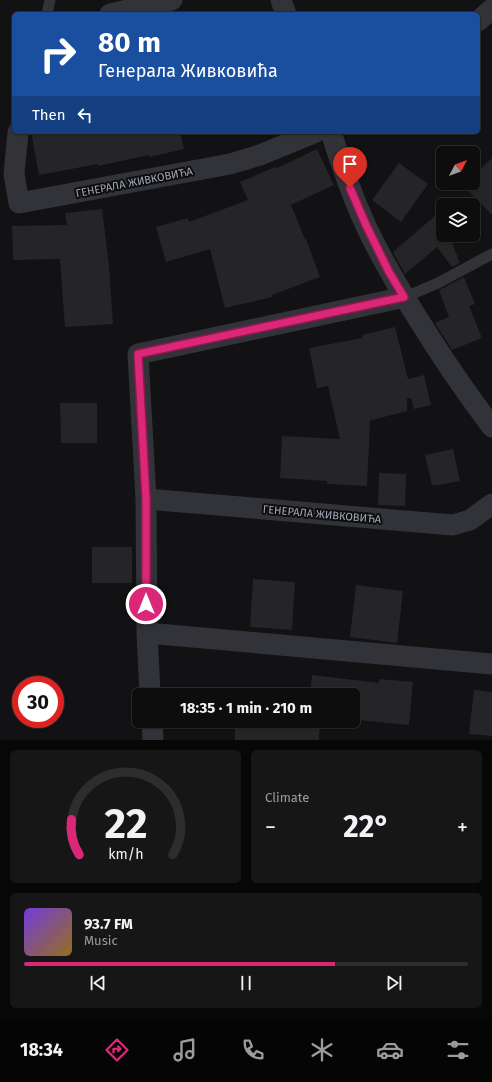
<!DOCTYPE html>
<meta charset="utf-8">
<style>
body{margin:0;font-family:"Fira Sans",sans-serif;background:#171617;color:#f1f3f6;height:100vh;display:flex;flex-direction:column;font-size:15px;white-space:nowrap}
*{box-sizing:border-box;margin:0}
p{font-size:13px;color:#9b9c9e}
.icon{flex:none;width:22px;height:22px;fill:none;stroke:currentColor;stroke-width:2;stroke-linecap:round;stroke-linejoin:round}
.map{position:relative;height:740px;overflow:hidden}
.panel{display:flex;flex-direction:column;gap:10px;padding:10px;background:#080708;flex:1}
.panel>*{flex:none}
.guide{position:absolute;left:12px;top:12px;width:468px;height:122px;border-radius:6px;box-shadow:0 1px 3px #0004,0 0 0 1px #2e2d2e;background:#1a4fa0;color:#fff;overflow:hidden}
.needle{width:26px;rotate:49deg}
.fabs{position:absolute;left:436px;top:146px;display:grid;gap:8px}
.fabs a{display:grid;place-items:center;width:44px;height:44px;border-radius:6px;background:#0e0d0e;box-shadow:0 1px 3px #0004,0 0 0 1px #2e2d2e;font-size:20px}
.speed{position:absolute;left:12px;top:676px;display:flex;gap:8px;font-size:20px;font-weight:700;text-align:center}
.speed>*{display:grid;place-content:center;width:52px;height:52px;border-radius:50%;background:#0e0d0e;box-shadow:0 1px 3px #0004,0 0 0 1px #2e2d2e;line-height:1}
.speed .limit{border:6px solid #d22;background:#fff;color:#111}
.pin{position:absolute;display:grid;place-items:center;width:34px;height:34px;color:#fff;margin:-41px -17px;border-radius:50% 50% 50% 0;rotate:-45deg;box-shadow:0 0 4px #0007}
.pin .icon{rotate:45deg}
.me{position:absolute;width:44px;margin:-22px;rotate:0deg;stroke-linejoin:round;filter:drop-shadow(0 0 3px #0008)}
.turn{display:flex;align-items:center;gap:14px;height:84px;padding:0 20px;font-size:18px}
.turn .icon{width:52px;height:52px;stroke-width:2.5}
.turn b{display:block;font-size:28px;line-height:34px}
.then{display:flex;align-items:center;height:38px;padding:0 20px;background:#0003;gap:8px;font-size:15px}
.big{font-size:30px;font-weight:700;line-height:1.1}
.panel .tile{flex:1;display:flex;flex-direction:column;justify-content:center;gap:6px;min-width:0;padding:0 14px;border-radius:6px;background:#171617}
.panel .dial{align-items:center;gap:0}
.dial svg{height:104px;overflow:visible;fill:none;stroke:#2e2d2e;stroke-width:7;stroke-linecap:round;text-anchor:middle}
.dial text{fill:#f1f3f6;stroke:none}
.song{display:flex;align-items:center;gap:12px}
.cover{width:48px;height:48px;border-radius:6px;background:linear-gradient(135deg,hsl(260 70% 55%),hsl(40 70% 35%))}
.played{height:4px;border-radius:2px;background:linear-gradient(90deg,#db2777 70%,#2e2d2e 70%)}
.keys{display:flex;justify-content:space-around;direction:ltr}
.heat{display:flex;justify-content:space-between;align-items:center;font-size:22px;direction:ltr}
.panel .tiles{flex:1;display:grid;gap:10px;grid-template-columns:1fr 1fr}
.tile:last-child{grid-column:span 2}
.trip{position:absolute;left:132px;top:688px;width:228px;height:40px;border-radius:6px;background:#0e0d0e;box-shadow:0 1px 3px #0004,0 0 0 1px #2e2d2e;font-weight:700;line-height:40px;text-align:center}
.dock{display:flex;height:64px;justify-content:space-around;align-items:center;background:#060506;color:#9b9c9e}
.dock .icon{width:28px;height:28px}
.dock .current{color:#db2777}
.dock b{font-size:18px;color:#f1f3f6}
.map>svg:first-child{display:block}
</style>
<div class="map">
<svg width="492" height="740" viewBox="0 0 492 740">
<rect width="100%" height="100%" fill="#121113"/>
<path fill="#252427" d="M31,132H180L184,149L150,157L149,155L98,166V164L39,175Z
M317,149L334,185L291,205L305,239H306L320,277L272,295V297L225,308L210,249L166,262L156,227L188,218L189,222L248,200L240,182L275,167V169Z
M492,158V215L463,185L465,183H473V176Z
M399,163L428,184L401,222L372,200Z
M102,209L109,266L113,324L65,327L60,259L13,260L12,226L67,225L65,213Z
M443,209V235H449L460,263L452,267L437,247L405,274L393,252Z
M464,277L475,304L469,306L482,338L452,350L435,323L449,317L439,290Z
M395,327L408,379L424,375L431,405L414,409L411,398H407V411L372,420L370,421L367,486L327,484V481L280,478L282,436L340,439L328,386L317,388L309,348L362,338V335Z
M60,403H97V443H61Z
M453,449L460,481L438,485H432L425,455Z
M379,473L406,474L405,506L378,505Z
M92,547H132V583H92Z
M253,579L295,582L292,630L250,627Z
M356,585L403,591L397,643L350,637Z
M312,675L379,683V679L413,682L409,725L358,720V723L338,721H353V695H310Z
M474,690L492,692V736L469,734Z
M235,721H320L319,740H235Z"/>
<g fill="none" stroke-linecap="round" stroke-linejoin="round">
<path stroke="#323339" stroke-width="11" d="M47,14L50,0
M405,297L438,283L492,254"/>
<path stroke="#323339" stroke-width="21" d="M281,0L286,14
M110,14L172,0
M478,21L492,9
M18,132L14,174L19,203L230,164L260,155L316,132
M331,132C341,164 352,196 366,226C380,256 397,285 415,314C439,353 464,390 492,427
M146,499L453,525L470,520L492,504
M147,633L492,664
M150,695L147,633L146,499L138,354L405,297
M152,721L153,740"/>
</g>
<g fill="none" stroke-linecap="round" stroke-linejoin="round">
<defs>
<path id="route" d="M146,604V499L138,354L404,297L389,272L366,225L350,188"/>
</defs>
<use href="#route" stroke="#8e194d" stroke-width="10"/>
<use href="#route" stroke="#db2777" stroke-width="7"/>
</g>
<g text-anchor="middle" stroke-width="4" stroke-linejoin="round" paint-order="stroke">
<g font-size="11" fill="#a2a7b5" stroke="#0d0d0e">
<text transform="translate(134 182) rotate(-11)" y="4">ГЕНЕРАЛА ЖИВКОВИЋА</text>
<text transform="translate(322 514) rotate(5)" y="4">ГЕНЕРАЛА ЖИВКОВИЋА</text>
</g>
</g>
</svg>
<div class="fabs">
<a><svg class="needle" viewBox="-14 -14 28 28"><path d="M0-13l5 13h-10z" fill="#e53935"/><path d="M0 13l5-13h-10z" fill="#9b9c9e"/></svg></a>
<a><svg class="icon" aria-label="layers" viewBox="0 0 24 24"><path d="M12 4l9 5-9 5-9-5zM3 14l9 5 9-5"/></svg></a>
</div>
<div class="speed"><div class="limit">30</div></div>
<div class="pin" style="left:350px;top:188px;background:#d93025"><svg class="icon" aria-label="arrive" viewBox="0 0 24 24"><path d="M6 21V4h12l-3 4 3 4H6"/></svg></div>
<svg class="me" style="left:146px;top:604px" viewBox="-20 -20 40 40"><circle r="17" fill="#db2777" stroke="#fff" stroke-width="3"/><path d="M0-11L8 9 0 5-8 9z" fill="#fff"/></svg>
<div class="trip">18:35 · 1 min · 210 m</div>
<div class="guide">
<div class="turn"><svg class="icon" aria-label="right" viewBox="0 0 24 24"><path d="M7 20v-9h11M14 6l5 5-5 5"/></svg><div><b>80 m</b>Генерала Живковића</div></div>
<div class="then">Then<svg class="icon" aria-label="left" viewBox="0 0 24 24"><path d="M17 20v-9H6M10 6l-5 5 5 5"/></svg></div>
</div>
</div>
<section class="panel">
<div class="tiles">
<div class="tile dial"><svg viewBox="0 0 100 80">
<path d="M14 69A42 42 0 1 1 86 69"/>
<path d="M14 69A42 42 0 0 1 8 42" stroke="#db2777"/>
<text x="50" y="56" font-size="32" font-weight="700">22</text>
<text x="50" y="72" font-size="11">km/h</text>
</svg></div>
<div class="tile"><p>Climate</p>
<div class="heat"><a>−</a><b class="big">22°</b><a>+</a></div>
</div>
<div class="tile">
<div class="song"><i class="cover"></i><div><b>93.7 FM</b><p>Music</p></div></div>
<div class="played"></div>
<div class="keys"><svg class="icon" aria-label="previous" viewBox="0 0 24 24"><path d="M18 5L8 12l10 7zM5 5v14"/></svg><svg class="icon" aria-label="pause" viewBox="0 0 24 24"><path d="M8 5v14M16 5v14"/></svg><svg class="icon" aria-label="next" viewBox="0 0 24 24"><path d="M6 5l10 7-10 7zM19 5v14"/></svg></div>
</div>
</div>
</section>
<nav class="dock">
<b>18:34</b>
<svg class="icon current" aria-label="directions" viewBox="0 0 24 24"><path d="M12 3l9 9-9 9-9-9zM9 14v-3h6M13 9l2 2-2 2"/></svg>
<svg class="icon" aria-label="music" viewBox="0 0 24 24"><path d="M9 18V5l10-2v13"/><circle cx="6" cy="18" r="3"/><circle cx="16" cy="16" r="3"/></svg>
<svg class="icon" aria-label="phone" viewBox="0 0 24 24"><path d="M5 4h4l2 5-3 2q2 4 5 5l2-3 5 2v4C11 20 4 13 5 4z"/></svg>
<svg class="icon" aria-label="climate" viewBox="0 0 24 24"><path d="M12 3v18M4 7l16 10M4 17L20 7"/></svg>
<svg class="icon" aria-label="car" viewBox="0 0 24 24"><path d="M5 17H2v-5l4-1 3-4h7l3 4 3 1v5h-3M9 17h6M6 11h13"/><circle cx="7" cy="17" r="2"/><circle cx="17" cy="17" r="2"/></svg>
<svg class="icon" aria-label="filters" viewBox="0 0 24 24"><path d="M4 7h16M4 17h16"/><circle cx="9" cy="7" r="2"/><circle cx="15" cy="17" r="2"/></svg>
</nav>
